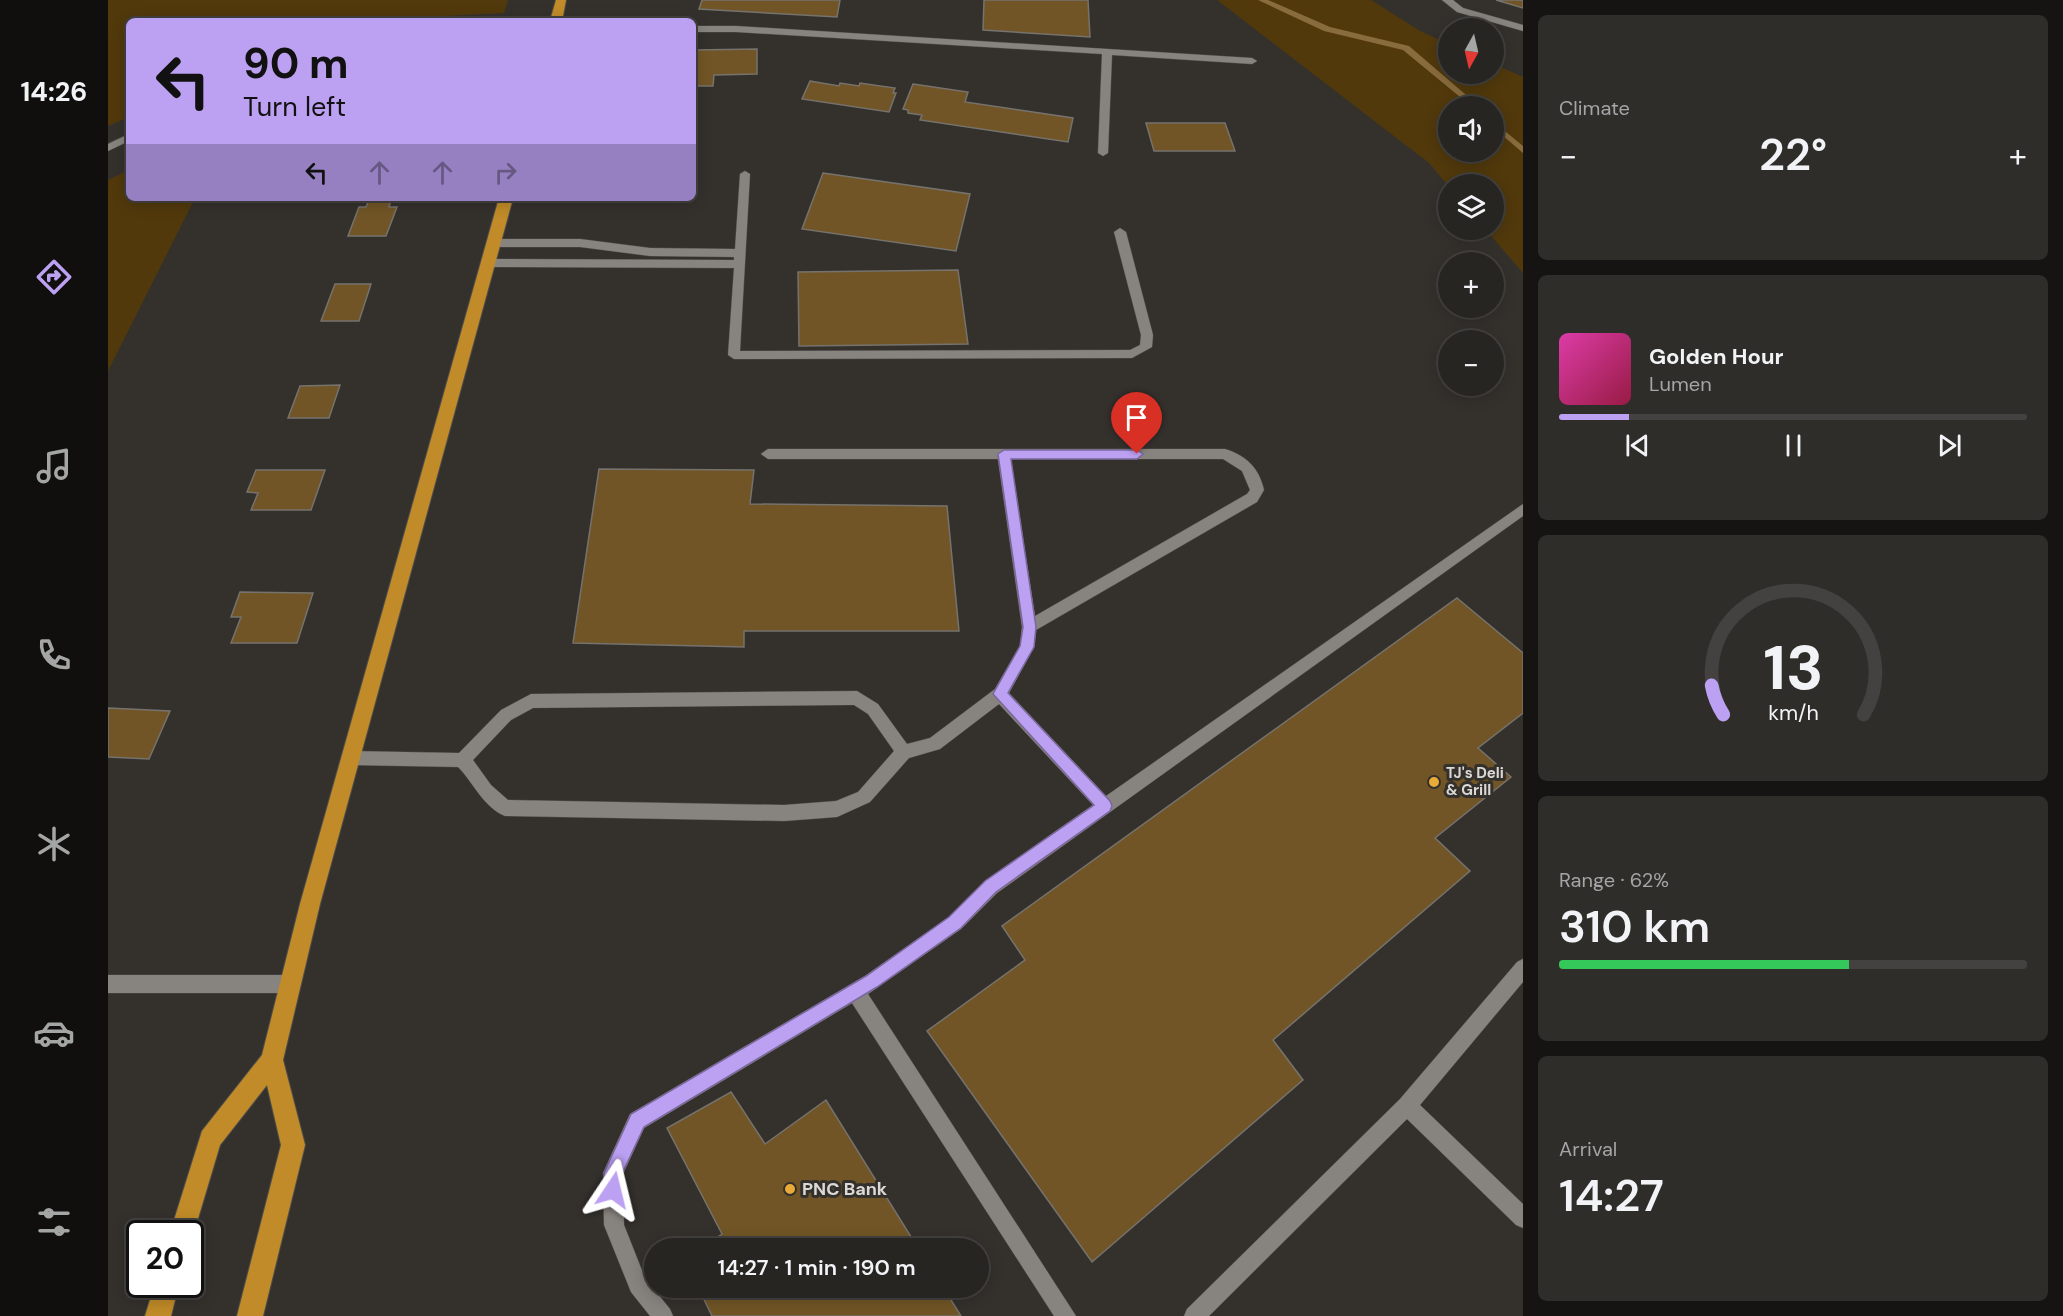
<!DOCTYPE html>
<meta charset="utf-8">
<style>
body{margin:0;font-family:"DM Sans",sans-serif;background:#2f2d2a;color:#f1f3f6;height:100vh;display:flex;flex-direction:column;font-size:22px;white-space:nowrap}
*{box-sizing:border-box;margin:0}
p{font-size:20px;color:#a4a5a5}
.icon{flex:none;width:33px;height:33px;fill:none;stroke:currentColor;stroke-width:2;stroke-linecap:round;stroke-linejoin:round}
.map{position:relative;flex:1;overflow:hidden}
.details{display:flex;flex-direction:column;gap:15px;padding:15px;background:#151413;width:540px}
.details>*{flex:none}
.hud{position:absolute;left:18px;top:18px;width:570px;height:183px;border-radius:9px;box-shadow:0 3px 15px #0003,0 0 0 2px #434240;background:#bca0f2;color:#111;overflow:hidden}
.needle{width:39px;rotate:188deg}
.tools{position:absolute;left:1330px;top:18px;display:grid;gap:12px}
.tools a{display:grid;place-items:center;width:66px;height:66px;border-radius:50%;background:#272522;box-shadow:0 3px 15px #0003,0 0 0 2px #434240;font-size:30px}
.speed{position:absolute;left:18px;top:1220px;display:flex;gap:12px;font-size:30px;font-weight:700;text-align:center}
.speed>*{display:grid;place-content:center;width:78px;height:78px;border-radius:50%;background:#272522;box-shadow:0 3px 15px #0003,0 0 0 2px #434240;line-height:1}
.speed .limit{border:3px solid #111;border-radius:9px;background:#fff;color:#111}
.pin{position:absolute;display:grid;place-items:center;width:51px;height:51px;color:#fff;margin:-62px -26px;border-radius:50% 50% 50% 0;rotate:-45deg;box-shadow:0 0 6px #0007}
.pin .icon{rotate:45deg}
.me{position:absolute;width:66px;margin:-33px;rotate:10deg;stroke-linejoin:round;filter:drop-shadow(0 0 4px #0008)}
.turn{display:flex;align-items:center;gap:21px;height:126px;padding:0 18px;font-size:27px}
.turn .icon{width:78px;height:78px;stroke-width:2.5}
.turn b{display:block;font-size:42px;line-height:51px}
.lanes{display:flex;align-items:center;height:57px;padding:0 18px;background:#0003;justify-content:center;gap:30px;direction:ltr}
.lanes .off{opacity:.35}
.big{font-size:45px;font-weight:600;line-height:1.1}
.details .tile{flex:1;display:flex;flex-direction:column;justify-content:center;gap:9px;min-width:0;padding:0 21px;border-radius:9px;background:#2f2d2a}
.details .dial{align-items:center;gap:0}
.dial svg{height:156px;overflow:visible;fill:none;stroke:#434240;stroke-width:7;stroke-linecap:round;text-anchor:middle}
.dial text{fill:#f1f3f6;stroke:none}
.song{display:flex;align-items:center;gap:18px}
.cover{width:72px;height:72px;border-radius:9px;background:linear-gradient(135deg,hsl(320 70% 55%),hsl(340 70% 35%))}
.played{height:6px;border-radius:3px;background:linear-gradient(90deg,#bca0f2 15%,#434240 15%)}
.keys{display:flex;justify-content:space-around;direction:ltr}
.heat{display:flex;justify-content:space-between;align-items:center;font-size:33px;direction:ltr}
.charge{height:9px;border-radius:4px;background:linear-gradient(90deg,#34c759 62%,#434240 0)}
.trip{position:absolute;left:536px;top:1238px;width:345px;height:60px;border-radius:30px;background:#272522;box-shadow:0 3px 15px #0003,0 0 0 2px #434240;font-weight:600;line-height:60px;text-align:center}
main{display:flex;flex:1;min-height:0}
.menu{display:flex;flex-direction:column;width:108px;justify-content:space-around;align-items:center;background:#100f0e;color:#a4a5a5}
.menu .icon{width:42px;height:42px}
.menu .on{color:#bca0f2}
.menu b{font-size:27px;color:#f1f3f6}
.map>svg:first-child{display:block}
</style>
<main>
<nav class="menu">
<b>14:26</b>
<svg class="icon on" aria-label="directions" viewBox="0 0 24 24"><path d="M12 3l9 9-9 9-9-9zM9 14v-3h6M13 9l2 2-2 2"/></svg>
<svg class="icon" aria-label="music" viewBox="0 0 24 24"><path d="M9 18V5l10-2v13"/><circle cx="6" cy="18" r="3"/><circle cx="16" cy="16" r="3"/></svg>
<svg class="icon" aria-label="phone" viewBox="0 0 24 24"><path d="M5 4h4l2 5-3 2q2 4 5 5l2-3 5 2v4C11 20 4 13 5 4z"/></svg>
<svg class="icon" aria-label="climate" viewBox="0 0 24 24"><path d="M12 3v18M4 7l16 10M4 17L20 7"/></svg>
<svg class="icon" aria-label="car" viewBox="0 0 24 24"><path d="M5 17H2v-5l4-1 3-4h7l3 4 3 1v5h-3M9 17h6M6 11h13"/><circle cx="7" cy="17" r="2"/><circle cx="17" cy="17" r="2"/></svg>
<svg class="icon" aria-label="filters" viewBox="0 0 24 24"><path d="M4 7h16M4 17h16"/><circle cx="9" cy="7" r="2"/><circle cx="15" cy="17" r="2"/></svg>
</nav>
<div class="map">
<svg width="1415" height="1316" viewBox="0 0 1415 1316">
<rect width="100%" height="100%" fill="#34312d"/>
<path fill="#51390c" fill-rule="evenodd" d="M0,0H400L396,13L238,21H21V117L0,126Z
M1109,0H1263L1312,31L1341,44V74H1386V64L1415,77V273L1378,230H1386V184H1341V187L1321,163ZM1386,106V152H1341V106Z
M21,170V198H87L0,371V180Z"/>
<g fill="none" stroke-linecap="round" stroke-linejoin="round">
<path fill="#896c3d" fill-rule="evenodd" d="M1150,0H1160L1222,27L1301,46L1371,106H1363L1295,50L1216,31Z
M1386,122L1415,146V153L1386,128Z"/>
</g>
<path fill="#715526" stroke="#76726d" stroke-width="1.5" d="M594,0H732L729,17L591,9Z
M876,0H980L982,37L875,30Z
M1388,0H1415V8Z
M649,49V74L606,75L605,86H585V50Z
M702,81L731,86L732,83L751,86L752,83L787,88L785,93H788L781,112L694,99Z
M805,84L860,92L857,102L965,118L960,142L812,120L814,115L800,113V110L795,109Z
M1038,123H1117L1127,151H1046Z
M715,173L862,194L848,251L694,229Z
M261,200H283L281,207H289L278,236H240L251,207H258Z
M850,270L860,344L691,346L690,272Z
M227,284H263L251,321H213Z
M232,385L221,418H180L192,386Z
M491,469L646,470L642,504L839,506L851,631H636V647L465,643Z
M148,470H217L203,510H143L150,493L139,492Z
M132,592L205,593L189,643H123L133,617H123Z
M1349,598L1415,653V713L1370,748L1403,777L1327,838L1362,871L1165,1040L1195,1080L984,1262L819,1031L917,960L894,926Z
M0,708L62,711L41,759L0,757Z
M623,1092L657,1144L718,1100L810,1248H594L614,1234L559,1128Z
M590,1287H835L853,1316H604Z"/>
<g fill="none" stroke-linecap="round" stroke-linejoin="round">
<defs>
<path id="minor" d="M1334,0H1345L1355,8L1415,25V31L1349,12Z
M585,26H628L1144,58L1149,61L1144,64L1004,55L1000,153L995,156L990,153L994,54L628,32H585Z
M21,134V141L0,151V144Z
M637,171L642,174L632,351L1022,350L1032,345L1033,335L1006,232L1012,228L1018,232L1045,335L1044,347L1024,358L626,359L620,355L626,268L380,267L374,263L380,259L626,260V257L542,256L472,247H386L380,243L386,239H472L542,248L627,249L632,174Z
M660,449H1117C1139,456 1151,468 1156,490L1149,502L928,630L926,647L901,693L998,796L1415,504V516L889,893L853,929L760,994L968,1316H946L744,1003L536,1128L515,1174L516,1225L537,1278L562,1309L565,1316H542L523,1292L496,1225L495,1173L522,1114L757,976L841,917L877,881L985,805L891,704L832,749L801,758L762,802L729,817L676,821L397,816C375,807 366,783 350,767L242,765L236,763L234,758L236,753L242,751L351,753L393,710L423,694L749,691L770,704L799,744L822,738L887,689L912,646L914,627L890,459H660L653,454ZM903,459H1115L1134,471L1142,490L1139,494L927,616ZM746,705L760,714L786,751L750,792L728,801L676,805L400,800L383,785L365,760L403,720L425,708Z
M1415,959V982L1312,1105L1415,1204V1228L1408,1225L1299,1119L1101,1316H1076L1079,1309L1292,1099L1409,962Z
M0,975H183L189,978L192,984L189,990L183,993H0Z"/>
<path id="highway" d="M448,0H458L454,21H442Z
M391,198H405L212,904L175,1060L197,1145L155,1316H129L173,1145L159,1085L112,1145L83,1242L82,1233H62L94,1131L154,1055L192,904Z
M47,1284H71L63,1316H37Z"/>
</defs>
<use href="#minor" stroke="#514f4b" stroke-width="1"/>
<use href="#highway" stroke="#514f4b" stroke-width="2"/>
<use href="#minor" fill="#87837e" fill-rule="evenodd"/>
<use href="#highway" fill="#c08b28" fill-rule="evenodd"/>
</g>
<path fill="#bca0f2" stroke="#7a689d" stroke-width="1.5" d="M896,450H1029L1035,454L1029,459H903L928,627L926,647L900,693L1002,801L1004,806L1002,811L888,892L853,928L769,987L536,1127L514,1174V1190L512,1197L505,1199L499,1197L496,1190V1173L523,1114L758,976L841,917L877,881L986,805L885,694L912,646L915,627L890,454Z"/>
<g fill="#e9aa38" stroke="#34312d" stroke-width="2">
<circle cx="1326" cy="782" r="6"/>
<circle cx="682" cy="1189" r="6"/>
</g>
<g text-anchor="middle" stroke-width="6" stroke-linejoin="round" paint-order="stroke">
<g font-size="15" font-weight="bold" fill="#dbd9d6" stroke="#34312d" text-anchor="start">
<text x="1338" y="778">TJ's Deli<tspan x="1338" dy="17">&amp; Grill</tspan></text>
</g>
<g font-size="18" font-weight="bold" fill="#dbd9d6" stroke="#34312d" text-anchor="start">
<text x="694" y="1195">PNC Bank</text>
</g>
</g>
</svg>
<div class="tools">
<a><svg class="needle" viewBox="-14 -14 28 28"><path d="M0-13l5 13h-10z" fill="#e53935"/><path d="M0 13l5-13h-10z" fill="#a4a5a5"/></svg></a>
<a><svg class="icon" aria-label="sound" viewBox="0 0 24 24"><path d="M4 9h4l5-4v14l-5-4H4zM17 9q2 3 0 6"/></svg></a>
<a><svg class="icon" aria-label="layers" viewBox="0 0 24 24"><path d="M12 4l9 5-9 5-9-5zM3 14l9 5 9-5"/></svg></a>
<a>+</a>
<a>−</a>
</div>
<div class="speed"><div class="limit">20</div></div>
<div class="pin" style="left:1029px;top:454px;background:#d93025"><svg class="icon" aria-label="arrive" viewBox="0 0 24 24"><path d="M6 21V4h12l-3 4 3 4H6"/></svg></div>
<svg class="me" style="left:505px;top:1190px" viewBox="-20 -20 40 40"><path d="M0-17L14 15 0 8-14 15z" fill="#bca0f2" stroke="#fff" stroke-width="4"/></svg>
<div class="trip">14:27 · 1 min · 190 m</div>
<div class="hud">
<div class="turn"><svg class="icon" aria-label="left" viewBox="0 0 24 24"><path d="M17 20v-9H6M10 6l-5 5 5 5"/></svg><div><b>90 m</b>Turn left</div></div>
<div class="lanes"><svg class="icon" aria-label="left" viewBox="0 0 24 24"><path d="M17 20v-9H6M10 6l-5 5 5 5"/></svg><svg class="icon off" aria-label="ahead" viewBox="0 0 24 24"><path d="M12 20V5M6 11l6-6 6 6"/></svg><svg class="icon off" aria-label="ahead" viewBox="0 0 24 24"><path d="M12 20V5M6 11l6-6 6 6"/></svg><svg class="icon off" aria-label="right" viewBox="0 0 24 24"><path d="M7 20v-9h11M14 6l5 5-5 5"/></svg></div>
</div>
</div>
<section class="details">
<div class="tile"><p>Climate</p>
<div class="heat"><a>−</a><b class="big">22°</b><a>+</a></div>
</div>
<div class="tile">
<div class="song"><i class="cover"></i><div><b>Golden Hour</b><p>Lumen</p></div></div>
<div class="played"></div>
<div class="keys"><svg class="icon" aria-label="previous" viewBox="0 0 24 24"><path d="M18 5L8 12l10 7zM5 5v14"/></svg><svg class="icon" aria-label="pause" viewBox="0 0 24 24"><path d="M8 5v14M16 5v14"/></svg><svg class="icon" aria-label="next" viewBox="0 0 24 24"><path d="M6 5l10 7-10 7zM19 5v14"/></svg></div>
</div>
<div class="tile dial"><svg viewBox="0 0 100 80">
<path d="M14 69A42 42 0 1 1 86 69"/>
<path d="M14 69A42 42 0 0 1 8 54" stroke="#bca0f2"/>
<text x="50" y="56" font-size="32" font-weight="700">13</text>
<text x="50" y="72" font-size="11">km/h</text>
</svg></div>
<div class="tile"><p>Range · 62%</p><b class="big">310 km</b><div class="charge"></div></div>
<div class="tile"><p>Arrival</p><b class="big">14:27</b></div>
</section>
</main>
